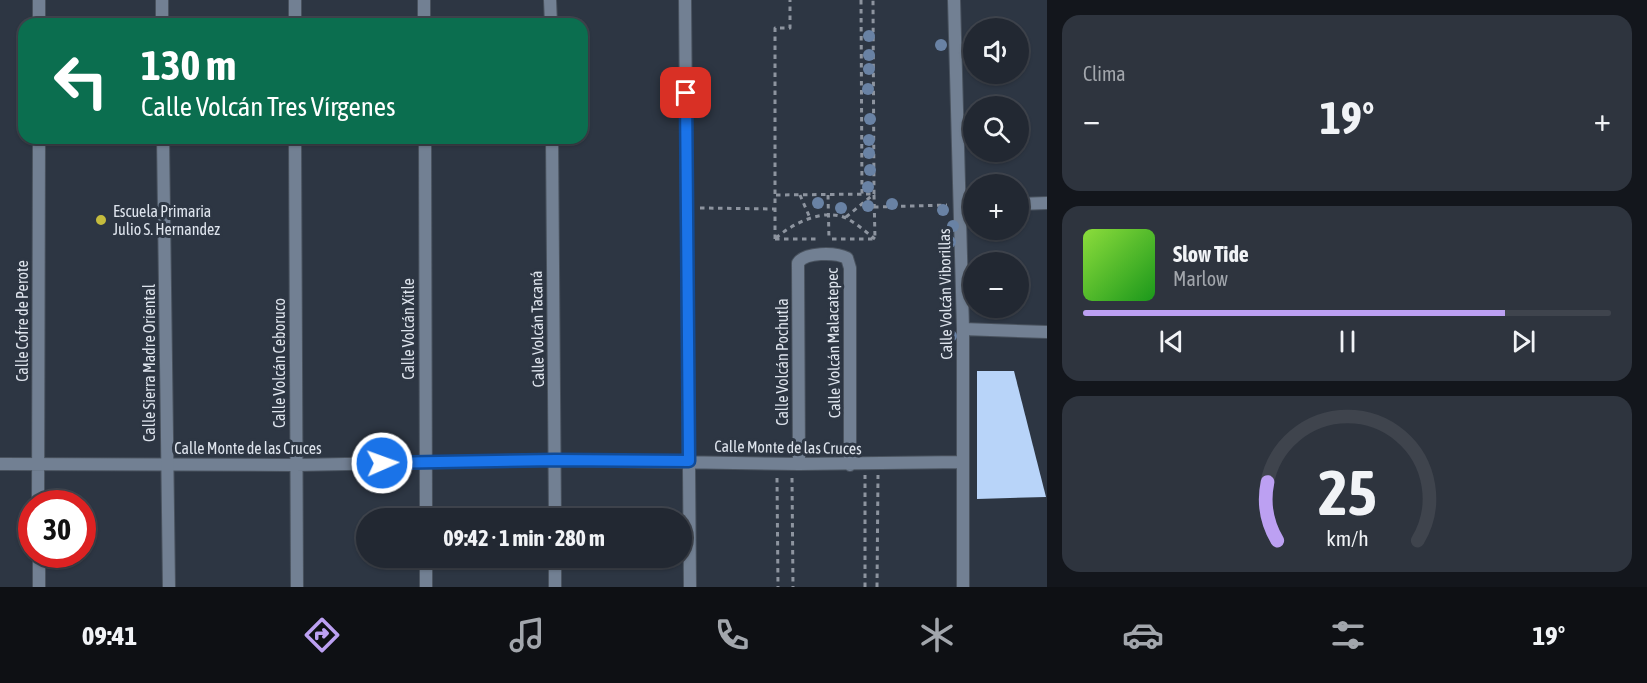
<!DOCTYPE html>
<html lang="es">
<meta charset="utf-8">
<style>
body{margin:0;font-family:"Asap Condensed",sans-serif;background:#2e343e;color:#f1f3f6;height:100vh;display:flex;flex-direction:column;font-size:22px;white-space:nowrap}
*{box-sizing:border-box;margin:0}
p{font-size:20px;color:#a2a6ac}
.icon{flex:none;width:33px;height:33px;fill:none;stroke:currentColor;stroke-width:2;stroke-linecap:round;stroke-linejoin:round}
.map{position:relative;flex:1;overflow:hidden}
.panel{display:flex;flex-direction:column;gap:15px;padding:15px;background:#13161c;width:600px}
.panel>*{flex:none}
.hud{position:absolute;left:18px;top:18px;width:570px;height:126px;border-radius:18px;box-shadow:0 2px 4px #0004,0 0 0 2px #3f444d;background:#0b6e4f;color:#fff;overflow:hidden}
.fabs{position:absolute;left:963px;top:18px;display:grid;gap:12px}
.fabs a{display:grid;place-items:center;width:66px;height:66px;border-radius:50%;background:#222832;box-shadow:0 2px 4px #0004,0 0 0 2px #3f444d;font-size:30px}
.speed{position:absolute;left:18px;top:490px;display:flex;gap:12px;font-size:30px;font-weight:700;text-align:center}
.speed>*{display:grid;place-content:center;width:78px;height:78px;border-radius:50%;background:#222832;box-shadow:0 2px 4px #0004,0 0 0 2px #3f444d;line-height:1}
.speed .limit{border:9px solid #d22;background:#fff;color:#111}
.pin{position:absolute;display:grid;place-items:center;width:51px;height:51px;color:#fff;margin:-26px;border-radius:12px;box-shadow:0 3px 9px #0006}
.me{position:absolute;width:66px;margin:-33px;rotate:88deg;stroke-linejoin:round;filter:drop-shadow(0 0 4px #0008)}
.turn{display:flex;align-items:center;gap:21px;height:126px;padding:0 24px;font-size:27px}
.turn .icon{width:78px;height:78px;stroke-width:2.5}
.turn b{display:block;font-size:42px;line-height:51px}
.big{font-size:45px;font-weight:700;line-height:1.1}
.panel .card{flex:1;display:flex;flex-direction:column;justify-content:center;gap:9px;min-width:0;padding:0 21px;border-radius:18px;background:#2e343e}
.panel .dial{align-items:center;gap:0}
.dial svg{height:156px;overflow:visible;fill:none;stroke:#3f444d;stroke-width:7;stroke-linecap:round;text-anchor:middle}
.dial text{fill:#f1f3f6;stroke:none}
.song{display:flex;align-items:center;gap:18px}
.cover{width:72px;height:72px;border-radius:9px;background:linear-gradient(135deg,hsl(90 70% 55%),hsl(120 70% 35%))}
.played{height:6px;border-radius:3px;background:linear-gradient(90deg,#bca0f2 80%,#3f444d 80%)}
.keys{display:flex;justify-content:space-around;direction:ltr}
.heat{display:flex;justify-content:space-between;align-items:center;font-size:33px;direction:ltr}
.trip{position:absolute;left:356px;top:508px;width:336px;height:60px;border-radius:30px;background:#222832;box-shadow:0 2px 4px #0004,0 0 0 2px #3f444d;font-weight:700;line-height:60px;text-align:center}
.tab-bar{display:flex;height:96px;justify-content:space-around;align-items:center;background:#0e1014;color:#a2a6ac}
.tab-bar .icon{width:42px;height:42px}
.tab-bar .current{color:#bca0f2}
.tab-bar b{font-size:27px;color:#f1f3f6}
main{display:flex;flex:1;min-height:0}
.map>svg:first-child{display:block}
</style>
<main>
<div class="map">
<svg width="1047" height="587" viewBox="0 0 1047 587">
<rect width="100%" height="100%" fill="#2d3643"/>
<path fill="#b8d4f9" d="M977,371H1014L1046,497L977,499Z"/>
<g fill="none" stroke-linecap="round" stroke-linejoin="round">
<defs>
<path id="minor" d="M295,0V24
M424,0V24
M550,0L551,24
M685,0L690,587
M954,0L963,329V587
M39,24V0
M295,138L297,587
M425,138L426,519
M552,138L555,519
M960,204H974
M1018,204L1047,203
M963,329L1047,332
M0,464L296,465L555,460L799,464L963,462
M799,464L798,263C805,252 835,252 847,258L850,268V465
M38,504L39,138
M39,555V587
M426,558V587
M555,558V587"/>
<path id="tertiary" d="M162,0V24
M163,138L169,587"/>
</defs>
<use href="#minor" stroke="#49525e" stroke-width="14"/>
<use href="#tertiary" stroke="#49525e" stroke-width="14"/>
<path stroke="#8d949f" stroke-width="3" stroke-dasharray="4.5 4.5" stroke-linecap="butt" d="M861,0L862,194
M776,195L874,194L875,239
M800,195L810,218
M828,195L829,239
M874,207L947,205
M700,208L776,209
M846,217L874,194L873,0
M776,238C793,223 825,207 848,219C857,224 866,232 875,239
M775,239V28H790V0
M775,239H819
M832,239H873
M777,478L778,587
M792,478L793,587
M865,587V475
M877,587L878,475"/>
<use href="#minor" stroke="#728093" stroke-width="12"/>
<use href="#tertiary" stroke="#728093" stroke-width="12"/>
</g>
<g fill="#6982a4">
<circle cx="869" cy="36" r="6"/>
<circle cx="941" cy="45" r="6"/>
<circle cx="869" cy="55" r="6"/>
<circle cx="869" cy="69" r="6"/>
<circle cx="868" cy="89" r="6"/>
<circle cx="870" cy="119" r="6"/>
<circle cx="869" cy="140" r="6"/>
<circle cx="869" cy="153" r="6"/>
<circle cx="870" cy="170" r="6"/>
<circle cx="868" cy="187" r="6"/>
<circle cx="818" cy="203" r="6"/>
<circle cx="892" cy="204" r="6"/>
<circle cx="868" cy="206" r="6"/>
<circle cx="841" cy="208" r="6"/>
<circle cx="943" cy="210" r="6"/>
<circle cx="953" cy="226" r="6"/>
<circle cx="950" cy="242" r="6"/>
<circle cx="951" cy="336" r="6"/>
</g>
<g fill="none" stroke-linecap="round" stroke-linejoin="round">
<defs>
<path id="route" d="M382,463L555,460L689,461L686,93"/>
</defs>
<use href="#route" stroke="#114b97" stroke-width="15"/>
<use href="#route" stroke="#1a73e8" stroke-width="10"/>
</g>
<circle fill="#c5bc3d" stroke="#2d3643" stroke-width="2" cx="101" cy="220" r="6"/>
<g text-anchor="middle" stroke-width="6" stroke-linejoin="round" paint-order="stroke">
<g font-size="16" fill="#dee4ed" stroke="#2d3643" text-anchor="start">
<text x="113" y="217">Escuela Primaria<tspan x="113" dy="18">Julio S. Hernandez</tspan></text>
</g>
<g font-size="16" fill="#dee4ed" stroke="#2d3643">
<text transform="translate(945 294) rotate(-91)" y="6">Calle Volcán Viborillas</text>
<text transform="translate(22 321) rotate(-90)" y="6">Calle Cofre de Perote</text>
<text transform="translate(408 329) rotate(-90)" y="6">Calle Volcán Xitle</text>
<text transform="translate(537 329) rotate(-91)" y="6">Calle Volcán Tacaná</text>
<text transform="translate(833 343) rotate(-91)" y="6">Calle Volcán Malacatepec</text>
<text transform="translate(782 362) rotate(-90)" y="6">Calle Volcán Pochutla</text>
<text transform="translate(149 363) rotate(-90)" y="6">Calle Sierra Madre Oriental</text>
<text transform="translate(279 363) rotate(-90)" y="6">Calle Volcán Ceboruco</text>
<text transform="translate(788 447) rotate(1)" y="6">Calle Monte de las Cruces</text>
<text x="248" y="454">Calle Monte de las Cruces</text>
</g>
</g>
</svg>
<div class="fabs">
<a><svg class="icon" aria-label="sound" viewBox="0 0 24 24"><path d="M4 9h4l5-4v14l-5-4H4zM17 9q2 3 0 6"/></svg></a>
<a><svg class="icon" aria-label="search" viewBox="0 0 24 24"><circle cx="10" cy="10" r="6"/><path d="M15 15l6 6"/></svg></a>
<a>+</a>
<a>−</a>
</div>
<div class="speed"><div class="limit">30</div></div>
<div class="pin" style="left:686px;top:93px;background:#d93025"><svg class="icon" aria-label="arrive" viewBox="0 0 24 24"><path d="M6 21V4h12l-3 4 3 4H6"/></svg></div>
<svg class="me" style="left:382px;top:463px" viewBox="-20 -20 40 40"><circle r="17" fill="#1a73e8" stroke="#fff" stroke-width="3"/><path d="M0-11L8 9 0 5-8 9z" fill="#fff"/></svg>
<div class="trip">09:42 · 1 min · 280 m</div>
<div class="hud">
<div class="turn"><svg class="icon" aria-label="left" viewBox="0 0 24 24"><path d="M17 20v-9H6M10 6l-5 5 5 5"/></svg><div><b>130 m</b>Calle Volcán Tres Vírgenes</div></div>
</div>
</div>
<section class="panel">
<div class="card"><p>Clima</p>
<div class="heat"><a>−</a><b class="big">19°</b><a>+</a></div>
</div>
<div class="card">
<div class="song"><i class="cover"></i><div><b>Slow Tide</b><p>Marlow</p></div></div>
<div class="played"></div>
<div class="keys"><svg class="icon" aria-label="previous" viewBox="0 0 24 24"><path d="M18 5L8 12l10 7zM5 5v14"/></svg><svg class="icon" aria-label="pause" viewBox="0 0 24 24"><path d="M8 5v14M16 5v14"/></svg><svg class="icon" aria-label="next" viewBox="0 0 24 24"><path d="M6 5l10 7-10 7zM19 5v14"/></svg></div>
</div>
<div class="card dial"><svg viewBox="0 0 100 80">
<path d="M14 69A42 42 0 1 1 86 69"/>
<path d="M14 69A42 42 0 0 1 9 39" stroke="#bca0f2"/>
<text x="50" y="56" font-size="32" font-weight="700">25</text>
<text x="50" y="72" font-size="11">km/h</text>
</svg></div>
</section>
</main>
<nav class="tab-bar">
<b>09:41</b>
<svg class="icon current" aria-label="directions" viewBox="0 0 24 24"><path d="M12 3l9 9-9 9-9-9zM9 14v-3h6M13 9l2 2-2 2"/></svg>
<svg class="icon" aria-label="music" viewBox="0 0 24 24"><path d="M9 18V5l10-2v13"/><circle cx="6" cy="18" r="3"/><circle cx="16" cy="16" r="3"/></svg>
<svg class="icon" aria-label="phone" viewBox="0 0 24 24"><path d="M5 4h4l2 5-3 2q2 4 5 5l2-3 5 2v4C11 20 4 13 5 4z"/></svg>
<svg class="icon" aria-label="climate" viewBox="0 0 24 24"><path d="M12 3v18M4 7l16 10M4 17L20 7"/></svg>
<svg class="icon" aria-label="car" viewBox="0 0 24 24"><path d="M5 17H2v-5l4-1 3-4h7l3 4 3 1v5h-3M9 17h6M6 11h13"/><circle cx="7" cy="17" r="2"/><circle cx="17" cy="17" r="2"/></svg>
<svg class="icon" aria-label="filters" viewBox="0 0 24 24"><path d="M4 7h16M4 17h16"/><circle cx="9" cy="7" r="2"/><circle cx="15" cy="17" r="2"/></svg>
<b>19°</b>
</nav>
